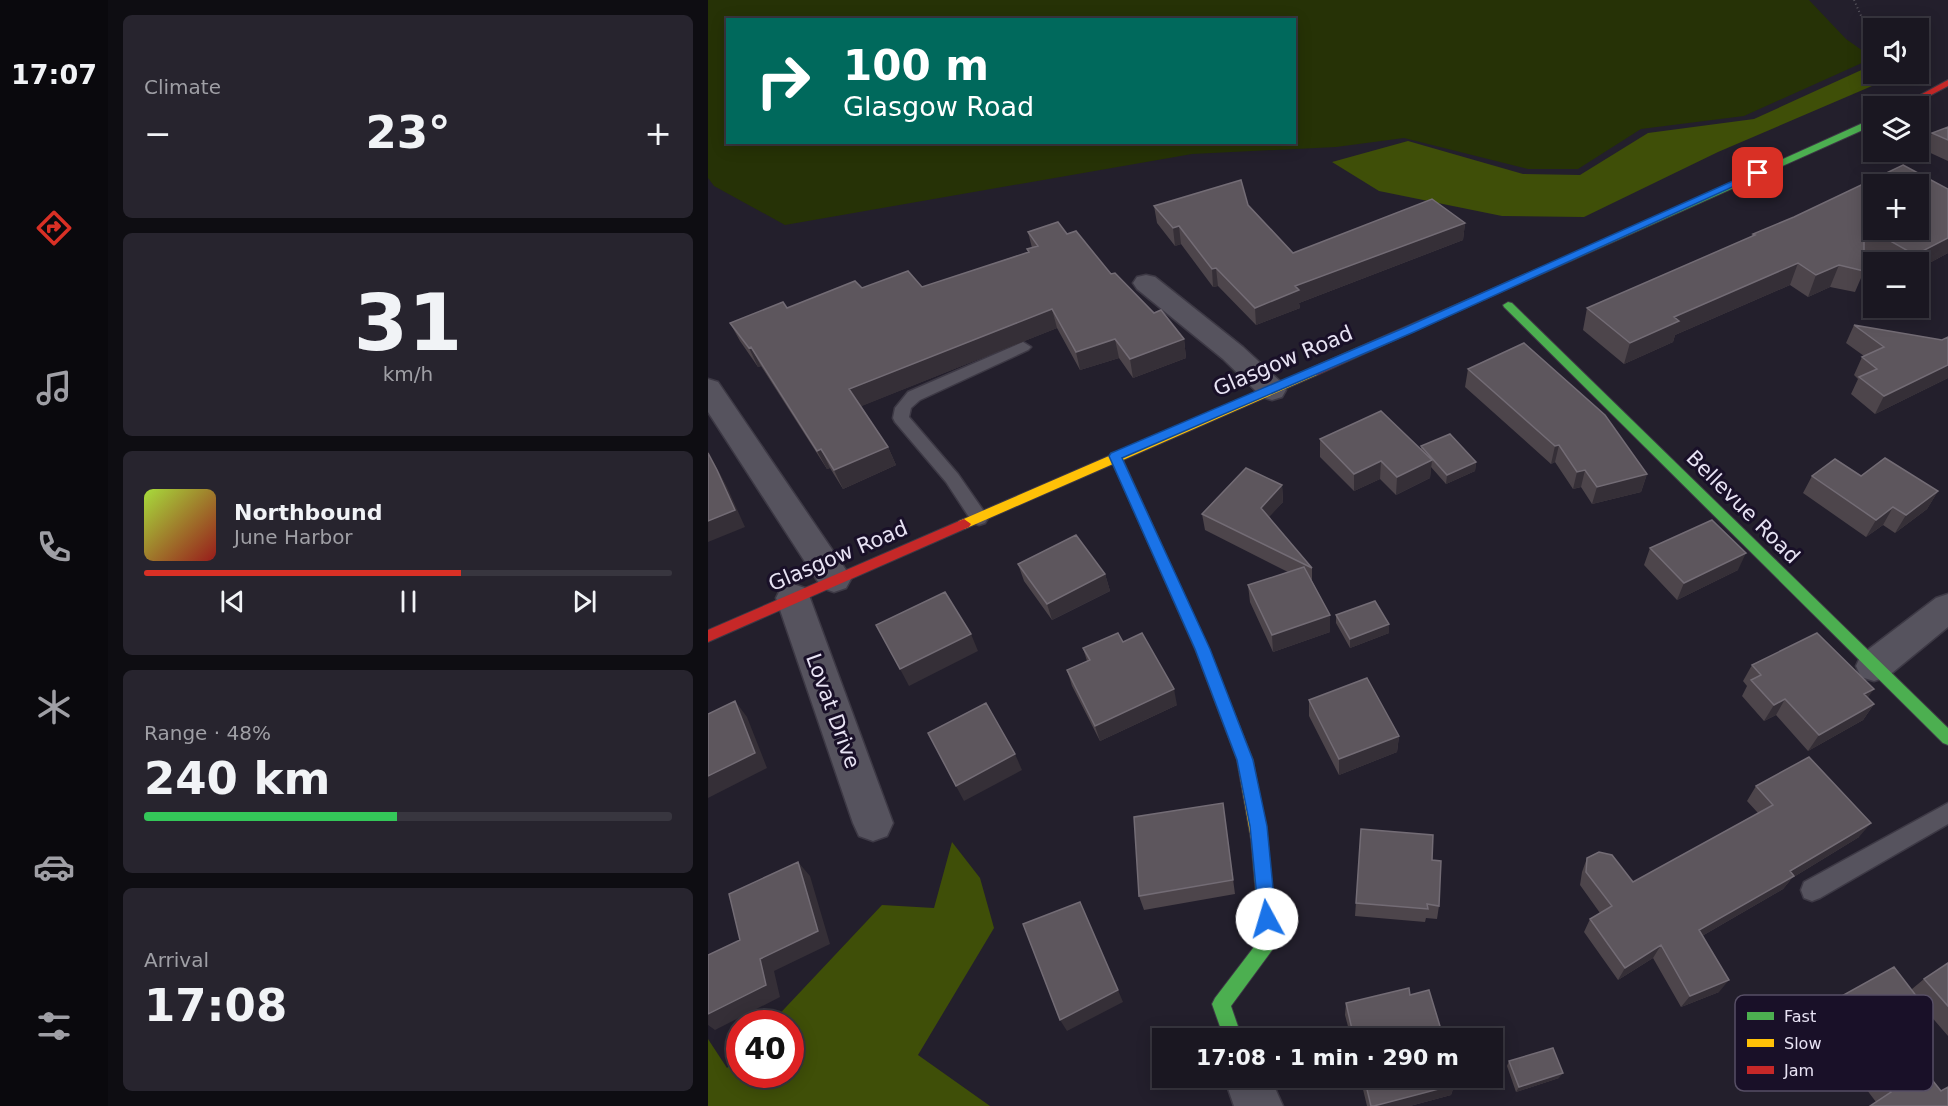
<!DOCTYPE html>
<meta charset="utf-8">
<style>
body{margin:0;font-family:"DejaVu Sans",sans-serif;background:#27242e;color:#f1f3f6;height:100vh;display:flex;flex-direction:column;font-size:22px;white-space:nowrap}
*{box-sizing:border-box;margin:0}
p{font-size:20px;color:#9f9fa5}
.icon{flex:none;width:33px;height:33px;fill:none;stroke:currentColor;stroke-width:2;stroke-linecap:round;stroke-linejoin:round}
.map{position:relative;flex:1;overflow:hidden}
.details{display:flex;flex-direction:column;gap:15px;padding:15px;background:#0e0d12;width:600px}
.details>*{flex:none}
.guide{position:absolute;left:18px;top:18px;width:570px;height:126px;border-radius:0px;box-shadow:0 3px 15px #0003,0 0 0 2px #38363f;background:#00695c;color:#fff;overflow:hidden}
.fabs{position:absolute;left:1155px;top:18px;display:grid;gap:12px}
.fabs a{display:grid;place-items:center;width:66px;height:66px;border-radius:0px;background:#1a1721;box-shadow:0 3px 15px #0003,0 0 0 2px #38363f;font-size:30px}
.speed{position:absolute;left:18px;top:1010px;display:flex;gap:12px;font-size:30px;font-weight:700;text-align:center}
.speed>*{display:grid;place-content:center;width:78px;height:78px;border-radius:50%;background:#1a1721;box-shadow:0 3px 15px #0003,0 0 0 2px #38363f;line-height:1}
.speed .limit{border:9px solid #d22;background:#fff;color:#111}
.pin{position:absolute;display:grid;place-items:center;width:51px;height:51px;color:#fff;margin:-26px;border-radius:12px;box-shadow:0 3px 9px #0006}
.me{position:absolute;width:66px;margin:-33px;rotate:354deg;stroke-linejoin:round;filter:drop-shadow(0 0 4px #0008)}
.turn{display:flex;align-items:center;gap:21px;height:126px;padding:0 18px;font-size:27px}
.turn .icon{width:78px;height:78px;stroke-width:2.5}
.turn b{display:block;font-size:42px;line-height:51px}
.big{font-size:45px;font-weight:600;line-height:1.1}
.details .tile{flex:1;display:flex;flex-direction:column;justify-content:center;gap:9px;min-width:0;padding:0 21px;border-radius:9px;background:#27242e}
.details .dial{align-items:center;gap:0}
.dial b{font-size:78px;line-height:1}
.song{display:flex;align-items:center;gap:18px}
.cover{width:72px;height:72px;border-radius:9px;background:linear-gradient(135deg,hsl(80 70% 55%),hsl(0 70% 35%))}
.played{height:6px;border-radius:3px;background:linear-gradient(90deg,#d93025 60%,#38363f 60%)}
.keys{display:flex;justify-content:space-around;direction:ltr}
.heat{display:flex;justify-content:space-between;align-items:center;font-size:33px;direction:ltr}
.charge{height:9px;border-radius:4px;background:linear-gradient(90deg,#34c759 48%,#38363f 0)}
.trip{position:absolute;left:444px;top:1028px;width:351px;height:60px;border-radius:0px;background:#1a1721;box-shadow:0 3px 15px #0003,0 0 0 2px #38363f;font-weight:600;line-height:60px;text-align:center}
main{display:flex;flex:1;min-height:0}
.menu{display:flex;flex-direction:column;width:108px;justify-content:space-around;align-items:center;background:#0a090d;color:#9f9fa5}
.menu .icon{width:42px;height:42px}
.menu .on{color:#d93025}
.menu b{font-size:27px;color:#f1f3f6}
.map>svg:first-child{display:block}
</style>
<main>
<nav class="menu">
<b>17:07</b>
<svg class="icon on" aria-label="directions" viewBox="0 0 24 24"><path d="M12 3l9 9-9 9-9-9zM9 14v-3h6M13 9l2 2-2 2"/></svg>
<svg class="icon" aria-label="music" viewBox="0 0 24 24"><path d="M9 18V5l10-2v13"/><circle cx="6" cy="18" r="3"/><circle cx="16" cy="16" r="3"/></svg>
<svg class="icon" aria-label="phone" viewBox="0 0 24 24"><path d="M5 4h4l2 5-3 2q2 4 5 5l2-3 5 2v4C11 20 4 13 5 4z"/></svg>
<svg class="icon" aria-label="climate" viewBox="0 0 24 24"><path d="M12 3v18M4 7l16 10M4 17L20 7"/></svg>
<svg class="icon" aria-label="car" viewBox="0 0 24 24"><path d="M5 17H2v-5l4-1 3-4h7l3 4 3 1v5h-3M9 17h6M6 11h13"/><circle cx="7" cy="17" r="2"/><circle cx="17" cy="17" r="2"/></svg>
<svg class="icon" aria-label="filters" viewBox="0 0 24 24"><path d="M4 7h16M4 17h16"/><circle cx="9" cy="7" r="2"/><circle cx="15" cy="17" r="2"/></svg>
</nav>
<section class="details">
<div class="tile"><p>Climate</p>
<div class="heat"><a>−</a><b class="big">23°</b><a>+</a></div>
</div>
<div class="tile dial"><b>31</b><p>km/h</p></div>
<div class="tile">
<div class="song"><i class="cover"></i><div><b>Northbound</b><p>June Harbor</p></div></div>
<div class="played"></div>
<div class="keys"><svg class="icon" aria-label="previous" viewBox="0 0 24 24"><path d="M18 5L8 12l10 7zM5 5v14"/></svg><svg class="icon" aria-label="pause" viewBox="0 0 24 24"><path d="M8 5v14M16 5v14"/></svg><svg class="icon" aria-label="next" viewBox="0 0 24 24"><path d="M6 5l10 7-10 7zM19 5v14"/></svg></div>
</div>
<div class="tile"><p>Range · 48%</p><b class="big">240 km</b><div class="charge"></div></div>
<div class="tile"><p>Arrival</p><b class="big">17:08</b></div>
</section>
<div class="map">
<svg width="1240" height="1106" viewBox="0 0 1240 1106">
<rect width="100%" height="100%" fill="#231f2c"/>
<path fill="#263206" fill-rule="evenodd" d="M0,0H1101L1138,39L1165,58L1036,116L933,129L870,169H820L696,138L628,147L484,154L77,225L6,186L0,178ZM20,20H586V142H20Z"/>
<path fill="#3f4f08" d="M1160,67H1165L1166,74H1192L1010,152L876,217L794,216L671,191L624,162L700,141L815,174L872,175L940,133L1046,119Z
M244,842L272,878L286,928L210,1055L282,1106H0V1039L19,1068L31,1056L32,1074H82V1023H63L174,905L226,908Z"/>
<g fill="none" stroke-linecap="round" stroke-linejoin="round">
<defs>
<path id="lane" d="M315,342L323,347L320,350L212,400L203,408L201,417L250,474L277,513L280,518L277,523L271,525L265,523L238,482L187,422L185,418L187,408L200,392Z
M1240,803V824L1112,898L1104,901L1096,898L1093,890L1096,882Z"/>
<path id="street" d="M438,275L447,277L535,347L574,383L578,390L574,397L564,400L554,397L515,359L429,289L425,283L429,277Z
M0,379L10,382L138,570L143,579L138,588L126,592L114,588L0,412Z
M85,584L97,588L102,598L185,823L179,836L165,841L151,836L145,823L68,598L73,588Z
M1240,594V627L1179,677L1166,681L1153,677L1148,666L1153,655L1228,598Z
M516,1077H562L575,1106H526Z"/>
<path id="fast" d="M1166,118V125L838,272L834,273L829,270Z
M800,302L804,303L1240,728V745L1235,743L796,307L795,305Z
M551,831L557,834L559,839L570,942L523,1006L534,1038H516L504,1004L507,998L552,939L543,839L545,834Z"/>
<path id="slow" d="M605,368L609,369L611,372L609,375L415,460L501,649L545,760L559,839L557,844L551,847L545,844L543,839L529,760L487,649L405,464L261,527L256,529L249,524L251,521L401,456L403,453L409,452Z"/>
<path id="jam" d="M1240,80V86L1202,106H1192Z
M834,267L838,268V272L609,375H601L599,372L601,369Z
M256,519L263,524L261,527L0,642V630Z"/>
</defs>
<use href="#lane" stroke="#3d3945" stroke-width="3"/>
<use href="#street" stroke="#3d3945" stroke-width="3"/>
<use href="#fast" stroke="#3d3945" stroke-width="2"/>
<use href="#slow" stroke="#3d3945" stroke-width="2"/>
<use href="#jam" stroke="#3d3945" stroke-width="2"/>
<path stroke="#58555e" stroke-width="2" stroke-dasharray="1 3" stroke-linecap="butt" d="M1146,0L1158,27L1166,32
M1210,59L1220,65"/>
<use href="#lane" fill="#56535e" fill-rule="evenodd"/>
<use href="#street" fill="#56535e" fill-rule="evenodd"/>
<use href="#fast" fill="#4caf50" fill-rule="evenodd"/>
<use href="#slow" fill="#ffc107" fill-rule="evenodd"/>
<use href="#jam" fill="#c62828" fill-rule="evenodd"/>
</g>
<path fill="#4d454b" d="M1240,127V161L1216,150L1224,133Z
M1195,165L1240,253L1210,269V262H1173L1156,253V271L1147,292L1122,287L1100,297L1082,285L967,335L965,342L916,364L875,330L879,308L1043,237L1045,234L1086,217Z
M540,205L585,253L757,223L755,240L591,303L592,308L548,325L510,286L505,287L473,244L467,246L449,223L446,206Z
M320,232L359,234L403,274L476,339L478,358L425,378L411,358L372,370L349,328L153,406L180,447L188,465L135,489L122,468L119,469L53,366L50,367L32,341L22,323L79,308L214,287L320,252L319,249L324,248Z
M1146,325L1234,340L1240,337V378L1167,414L1143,394L1150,379L1146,375L1154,357L1156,356L1138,343Z
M760,369L939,474L933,492L884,504L873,487L865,489L847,462L843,464L757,387Z
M612,439L713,449V446L768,462L767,471L738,484L723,467L722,478L688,495L672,479L646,491L612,457Z
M1104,476H1153L1230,491L1219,509L1187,533L1175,525L1158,537L1095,493Z
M574,485L575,502L560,517L604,568V581L622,615V632L565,652L542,602L540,585L580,572L497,530L494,514Z
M942,548L1030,570L969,600L936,565Z
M310,564L397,574L402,591L344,620L316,581Z
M628,615L681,624V633L642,648L628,623Z
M375,648L469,705L392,741L364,686L359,670L379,661Z
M1044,665L1160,698L1166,704L1155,720L1100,751L1068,715L1056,721L1034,696L1039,686L1035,681Z
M601,700L691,736L689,752L631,775L601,716Z
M1048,786L1151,837L1084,878L1075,889L994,936L1011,992L973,1007L945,958L910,980L876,932L882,919L892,913L872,885L874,872L879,858L925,882L1050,813L1039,801Z
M517,818L527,894L436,910L431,896Z
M653,829L724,860L731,906L729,919L718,918L717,922L647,916Z
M1240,963V1036L1215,1007L1202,1017L1183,1028L1240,1106L1168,1102L1134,1057L1105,1073L1076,1033L1087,1022L1204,989L1216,979Z
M702,995L735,1036L772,1038H643L637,1015L638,1003Z
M801,1061L851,1078L808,1092L799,1066Z
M652,1077H777V1078L746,1086L743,1095L702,1106H659Z"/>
<path fill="#352f37" d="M757,223L755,240L591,303L592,308L548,325L547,308L587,286Z
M471,226L473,244L467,246L465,228Z
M1240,238V253L1210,269V262H1204L1207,255Z
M1090,263L1082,285L967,335L965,342L916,364L922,343L966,317Z
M1131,265L1122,287L1100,297L1108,275Z
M508,268L510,286L505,287L504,269Z
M344,309L349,328L149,408L141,389Z
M407,339L411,358L372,370L368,352Z
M476,339L478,358L425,378L422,359Z
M43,347L53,366L50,367L41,348Z
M1240,365V378L1167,414L1176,396Z
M851,445L847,462L843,464L847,446Z
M180,447L188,465L135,489L126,470Z
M113,449L122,468L119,469L109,451Z
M0,451L19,487L37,527L0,542Z
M724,460L722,478L688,495L689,477Z
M673,461L672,479L646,491V474Z
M768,462L767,471L738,484L739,475Z
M877,470L873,487L865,489L869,472Z
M939,474L933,492L884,504L889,487Z
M574,485L575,502L554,525L553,508Z
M1230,491L1219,509L1187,533L1198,515Z
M1185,507L1175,525L1158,537L1168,520Z
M1038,553L1030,570L969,600L976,583Z
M397,574L402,591L344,620L339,604Z
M622,615V632L565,652L564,635Z
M681,624V633L642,648V639Z
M263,634L270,651L201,686L192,669Z
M466,689L469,705L392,741L387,726Z
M1166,689L1154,706L1156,694Z
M1077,699L1068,715L1056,721L1066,705Z
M27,701L39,717L59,768L0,798V776Z
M1166,704L1155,720L1100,751L1111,735Z
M691,736L689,752L631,775V759Z
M307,754L314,770L256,801L248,786Z
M1163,823L1151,837L1084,878L1075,889L982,943L991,930L1082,871Z
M90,862L102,876L122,944L66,971L72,997L7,1030L0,1025V1014L52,959Z
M953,945L945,958L910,980L917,968Z
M1021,980L1011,992L973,1007L982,996Z
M410,990L415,1002L359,1031L352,1020Z
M1216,1006L1202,1017L1168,1037L1181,1026Z
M1147,1046L1134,1057L1105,1073L1117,1063Z
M855,1073L851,1078L808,1092L811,1087Z
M744,1077H777V1078L746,1086L743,1095L702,1106H666Z"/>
<path fill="#5d565d" stroke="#736c75" stroke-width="1.5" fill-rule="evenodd" d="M1240,127V140L1224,133Z
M1195,165L1240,189V238L1207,255L1156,226V271L1131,265L1108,275L1090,263L966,317L971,321L922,343L879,308L1047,235L1045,234L1086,217ZM1166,184H1210V230H1166Z
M533,180L540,205L585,253L724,199L757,223L587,286L591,290L547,308L508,268L504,269L471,226L465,228L446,206Z
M350,222L359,234L368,231L403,274L407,273L446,313L453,310L476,339L422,359L407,339L368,352L344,309L141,389L180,447L126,470L113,449L109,451L43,347L41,348L22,323L75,302L79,308L147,281L154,288L200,271L214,287L321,252L319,249L330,246L320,232Z
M1146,325L1234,340L1240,337V365L1176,396L1151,377L1169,369L1154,357L1176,347Z
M816,343L897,415L939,474L889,487L877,470L869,472L851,445L847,446L760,369Z
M673,411L724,460L689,477L673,461L646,474L612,439Z
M742,434L768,462L739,475L713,446Z
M0,453L9,470L27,510L0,521Z
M1177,458L1230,491L1198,515L1185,507L1168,520L1104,476L1127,459L1153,476Z
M538,468L574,485L553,508L604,568L494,514Z
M1004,520L1038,553L976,583L942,548Z
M368,535L397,574L339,604L310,564Z
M596,567L622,615L564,635L540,585Z
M237,592L263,634L192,669L168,625Z
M667,601L681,624L642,639L628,615Z
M410,633L415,642L434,633L466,689L387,726L359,670L382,660L375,648Z
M1109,633L1166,689L1156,694L1166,704L1111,735L1077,699L1066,705L1043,680L1053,675L1044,665Z
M659,678L691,736L631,759L601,700Z
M27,701L47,753L0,776V714Z
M278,703L307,754L248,786L220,733Z
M1101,757L1163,823L1082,871L1086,876L991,930L1021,980L982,996L953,945L917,968L882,919L904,906L878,872L879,858L891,852L904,855L925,882L1065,805L1048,786Z
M515,803L525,880L431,896L426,817Z
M653,829L725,835L724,860L733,861L731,906L719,904L720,909L648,903Z
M90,862L110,931L52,959L58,985L0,1014V955L32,940L21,894Z
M372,902L410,990L352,1020L315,924Z
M1240,963V1006L1216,979Z
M1186,967L1216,1006L1181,1026L1233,1091L1240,1087V1106H1162L1183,1092L1147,1046L1117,1063L1087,1022Z
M701,988L702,995L721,990L735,1036L768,1027L772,1038H646L638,1003Z
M845,1048L855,1073L811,1087L801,1061Z
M656,1077H744L746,1085L666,1106H663Z"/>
<path fill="#1a73e8" stroke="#114b97" stroke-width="1.5" d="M1047,171L1055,173L706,332L414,458L502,649L545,760L559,826L568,919L566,925L559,927L553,925L551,919L542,826L529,760L487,649L401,456L403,453L698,327Z"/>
<g text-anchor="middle" stroke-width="6" stroke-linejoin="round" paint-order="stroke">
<g font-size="21" fill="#e8e3f4" stroke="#191028">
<text transform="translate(575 361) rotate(-23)" y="7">Glasgow Road</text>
<text transform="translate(1035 507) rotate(45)" y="7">Bellevue Road</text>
<text transform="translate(130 556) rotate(-23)" y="7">Glasgow Road</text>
<text transform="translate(125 711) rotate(70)" y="7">Lovat Drive</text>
</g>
</g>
<rect x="1027" y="995" width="198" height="96" rx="9" fill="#191028" stroke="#574f65" stroke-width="1.5"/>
<rect x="1039" y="1012" width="27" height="8" fill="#4caf50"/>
<rect x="1039" y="1039" width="27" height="8" fill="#ffc107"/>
<rect x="1039" y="1066" width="27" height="8" fill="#c62828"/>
<g font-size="16" fill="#e8e3f4">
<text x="1076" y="1022">Fast</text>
<text x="1076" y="1049">Slow</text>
<text x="1076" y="1076">Jam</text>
</g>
</svg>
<div class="fabs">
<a><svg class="icon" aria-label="sound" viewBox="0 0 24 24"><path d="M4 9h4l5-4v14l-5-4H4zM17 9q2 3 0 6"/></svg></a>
<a><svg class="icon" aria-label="layers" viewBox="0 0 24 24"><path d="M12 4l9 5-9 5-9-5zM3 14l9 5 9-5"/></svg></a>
<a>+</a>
<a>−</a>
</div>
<div class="speed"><div class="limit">40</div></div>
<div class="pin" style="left:1050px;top:173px;background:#d93025"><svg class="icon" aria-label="arrive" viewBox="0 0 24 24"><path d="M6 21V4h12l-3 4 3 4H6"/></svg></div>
<svg class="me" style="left:559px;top:919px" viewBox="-20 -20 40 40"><circle r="19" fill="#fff"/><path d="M0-13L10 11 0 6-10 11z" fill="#1a73e8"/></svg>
<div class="trip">17:08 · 1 min · 290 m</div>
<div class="guide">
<div class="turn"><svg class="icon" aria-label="right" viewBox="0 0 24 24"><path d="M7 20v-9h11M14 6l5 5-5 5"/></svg><div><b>100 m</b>Glasgow Road</div></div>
</div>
</div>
</main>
